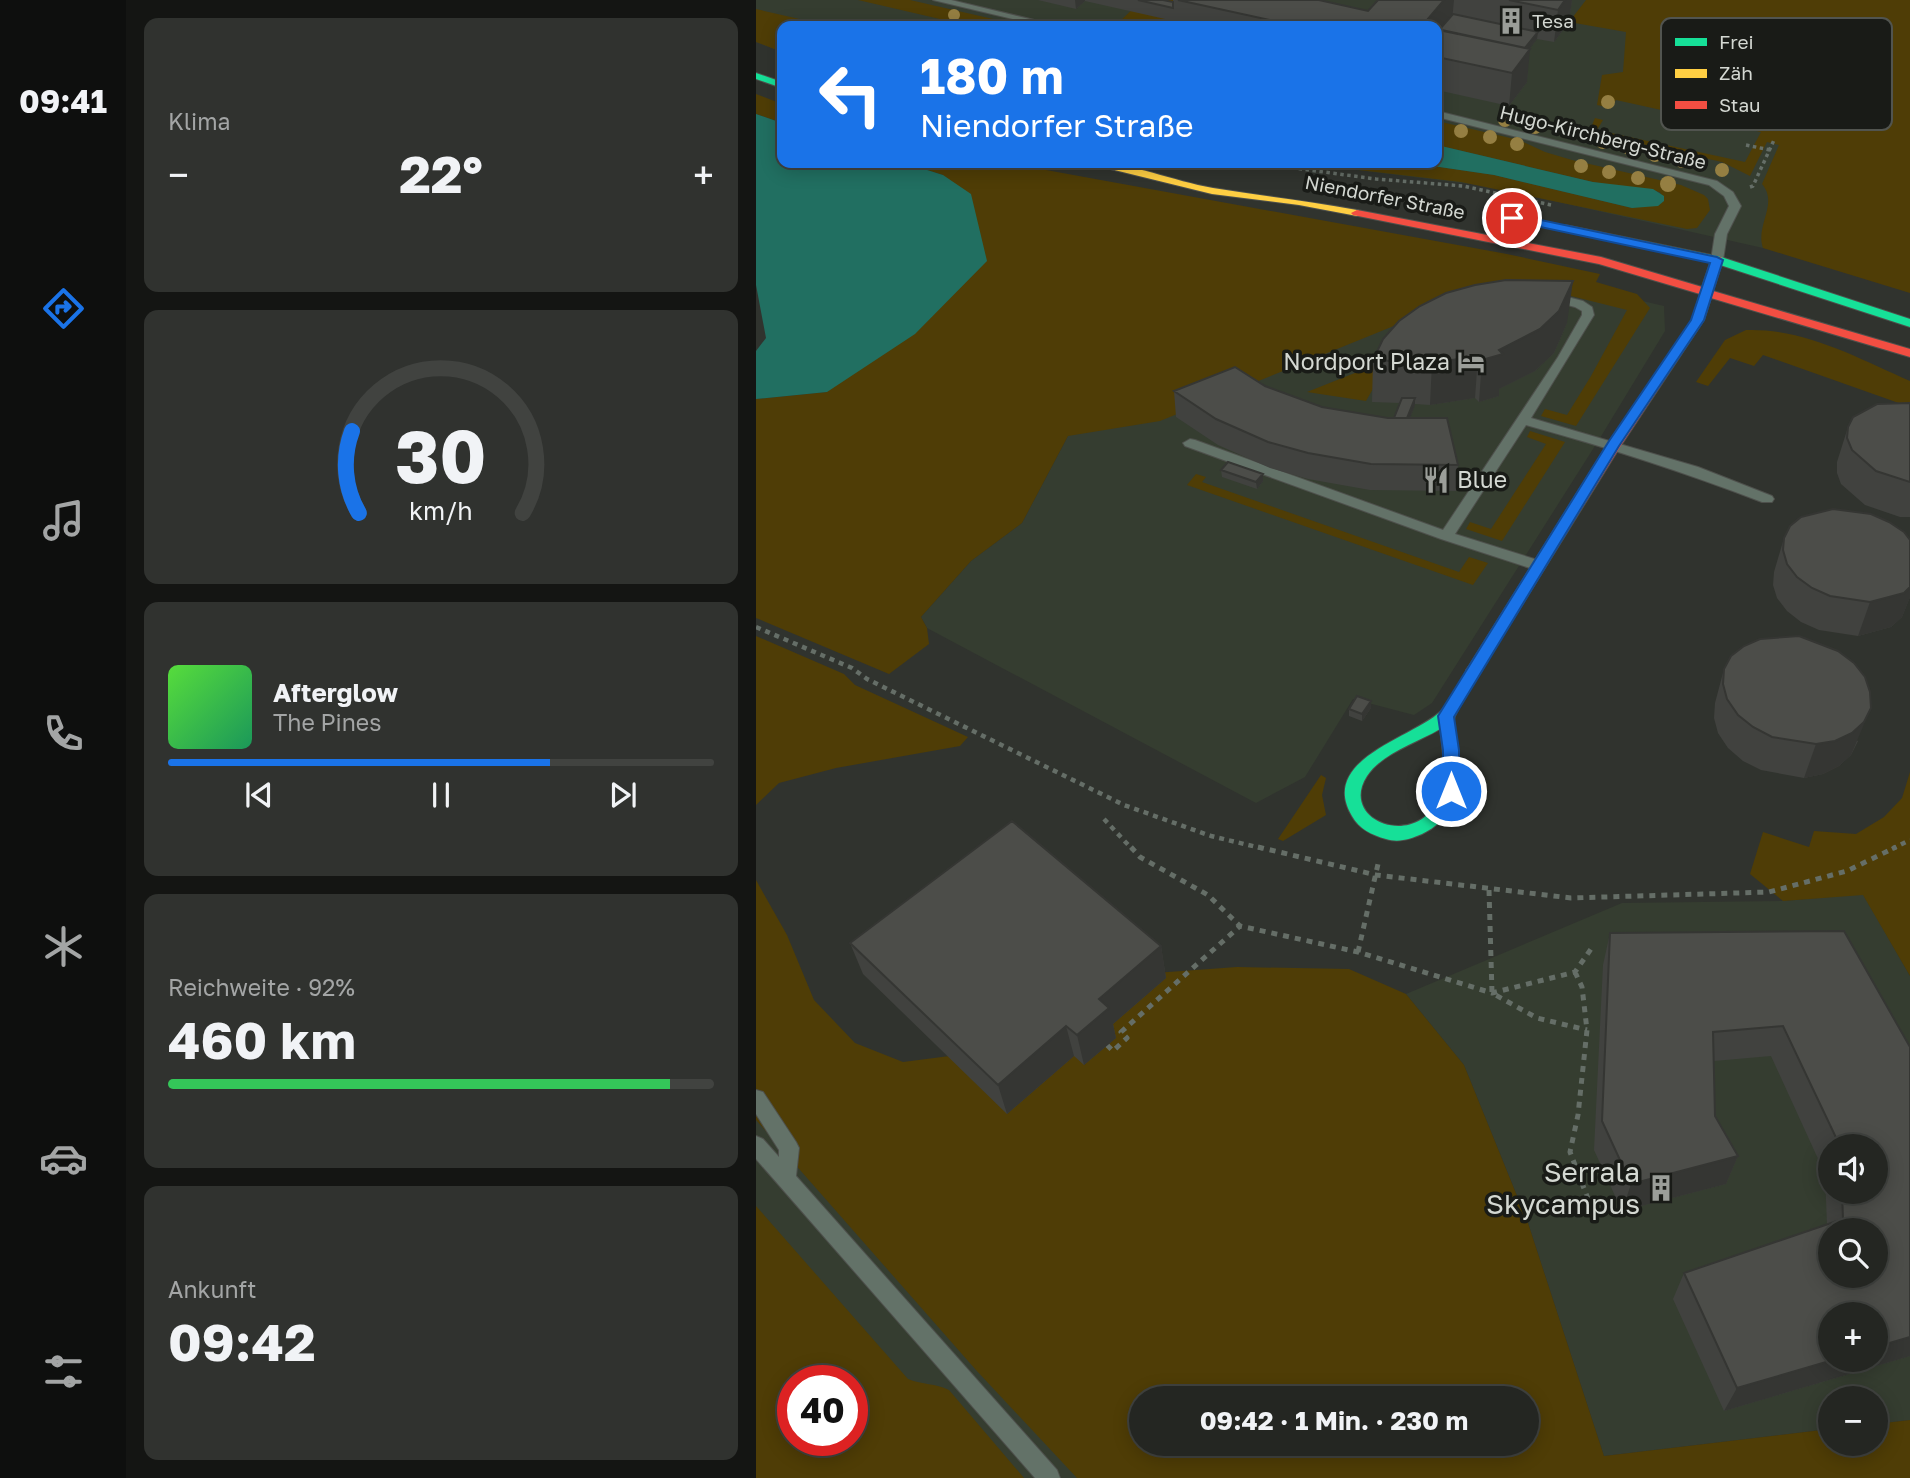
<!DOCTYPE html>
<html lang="de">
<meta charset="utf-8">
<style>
body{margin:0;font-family:"Golos Text",sans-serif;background:#30322f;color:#f1f3f6;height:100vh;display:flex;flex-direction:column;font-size:26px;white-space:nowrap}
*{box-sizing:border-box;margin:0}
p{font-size:23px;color:#a3a5a5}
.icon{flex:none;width:38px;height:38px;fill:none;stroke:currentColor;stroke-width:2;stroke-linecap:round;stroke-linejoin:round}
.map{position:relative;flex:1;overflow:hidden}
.side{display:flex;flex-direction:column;gap:18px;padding:18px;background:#141513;width:630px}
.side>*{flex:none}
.top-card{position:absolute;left:21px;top:21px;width:665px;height:147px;border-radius:14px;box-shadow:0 4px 18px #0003,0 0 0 2px #414340;background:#1a73e8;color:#fff;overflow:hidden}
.tools{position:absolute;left:1062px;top:1134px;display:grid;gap:14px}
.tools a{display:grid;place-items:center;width:70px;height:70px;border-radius:50%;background:#242622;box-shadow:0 4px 18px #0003,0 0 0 2px #414340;font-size:35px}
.speed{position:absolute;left:21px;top:1365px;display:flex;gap:14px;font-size:35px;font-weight:700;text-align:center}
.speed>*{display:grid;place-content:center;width:91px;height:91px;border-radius:50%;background:#242622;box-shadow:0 4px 18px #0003,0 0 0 2px #414340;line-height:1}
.speed .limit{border:10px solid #d22;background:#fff;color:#111}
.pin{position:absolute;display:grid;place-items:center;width:60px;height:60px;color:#fff;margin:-30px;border:4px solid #fff;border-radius:50%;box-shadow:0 2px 7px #0007}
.me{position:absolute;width:77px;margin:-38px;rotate:0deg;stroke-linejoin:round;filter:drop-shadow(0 0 5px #0008)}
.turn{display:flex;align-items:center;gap:24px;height:147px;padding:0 28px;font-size:32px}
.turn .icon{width:91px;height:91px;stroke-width:2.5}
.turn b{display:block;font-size:49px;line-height:60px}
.big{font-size:52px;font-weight:700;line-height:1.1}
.side .tile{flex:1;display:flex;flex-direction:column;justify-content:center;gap:10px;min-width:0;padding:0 24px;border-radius:14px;background:#30322f}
.side .dial{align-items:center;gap:0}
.dial svg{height:182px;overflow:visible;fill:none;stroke:#414340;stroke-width:7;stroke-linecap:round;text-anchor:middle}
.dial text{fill:#f1f3f6;stroke:none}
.song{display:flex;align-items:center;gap:21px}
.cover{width:84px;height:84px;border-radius:10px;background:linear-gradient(135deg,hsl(110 70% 55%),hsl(150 70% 35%))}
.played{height:7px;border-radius:4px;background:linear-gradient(90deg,#1a73e8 70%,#414340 70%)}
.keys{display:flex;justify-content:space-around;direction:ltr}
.heat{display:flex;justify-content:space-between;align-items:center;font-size:38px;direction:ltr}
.charge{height:10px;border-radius:5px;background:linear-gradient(90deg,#34c759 92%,#414340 0)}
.trip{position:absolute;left:373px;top:1386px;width:410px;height:70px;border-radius:35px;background:#242622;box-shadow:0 4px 18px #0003,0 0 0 2px #414340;font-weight:700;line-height:70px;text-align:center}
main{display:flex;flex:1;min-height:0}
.tab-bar{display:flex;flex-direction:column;width:126px;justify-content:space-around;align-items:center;background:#0e0f0e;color:#a3a5a5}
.tab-bar .icon{width:49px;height:49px}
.tab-bar .on{color:#1a73e8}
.tab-bar b{font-size:32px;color:#f1f3f6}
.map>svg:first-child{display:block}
</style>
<main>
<nav class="tab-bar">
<b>09:41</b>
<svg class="icon on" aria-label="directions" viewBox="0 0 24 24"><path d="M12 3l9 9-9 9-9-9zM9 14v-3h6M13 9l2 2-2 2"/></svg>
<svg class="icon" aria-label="music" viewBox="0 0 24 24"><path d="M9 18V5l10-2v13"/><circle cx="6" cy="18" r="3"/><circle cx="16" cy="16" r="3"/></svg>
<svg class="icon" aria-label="phone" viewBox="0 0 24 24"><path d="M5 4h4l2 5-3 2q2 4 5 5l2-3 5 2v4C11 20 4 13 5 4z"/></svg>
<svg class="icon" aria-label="climate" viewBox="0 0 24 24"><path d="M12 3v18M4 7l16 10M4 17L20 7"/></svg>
<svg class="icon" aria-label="car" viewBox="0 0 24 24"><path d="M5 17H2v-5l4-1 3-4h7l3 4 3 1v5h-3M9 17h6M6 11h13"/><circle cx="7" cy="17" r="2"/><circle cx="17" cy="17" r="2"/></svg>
<svg class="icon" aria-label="filters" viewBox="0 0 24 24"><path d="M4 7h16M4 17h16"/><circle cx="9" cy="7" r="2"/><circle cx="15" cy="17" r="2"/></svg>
</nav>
<section class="side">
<div class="tile"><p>Klima</p>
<div class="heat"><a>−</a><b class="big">22°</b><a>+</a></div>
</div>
<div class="tile dial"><svg viewBox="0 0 100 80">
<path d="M14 69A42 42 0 1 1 86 69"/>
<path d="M14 69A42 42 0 0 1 11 33" stroke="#1a73e8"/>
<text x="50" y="56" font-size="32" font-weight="700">30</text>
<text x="50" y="72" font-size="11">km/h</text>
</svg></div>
<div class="tile">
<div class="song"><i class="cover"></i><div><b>Afterglow</b><p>The Pines</p></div></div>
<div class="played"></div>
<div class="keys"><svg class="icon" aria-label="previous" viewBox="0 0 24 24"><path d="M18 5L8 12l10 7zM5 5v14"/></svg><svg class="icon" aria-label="pause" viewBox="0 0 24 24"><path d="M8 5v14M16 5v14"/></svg><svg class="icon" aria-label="next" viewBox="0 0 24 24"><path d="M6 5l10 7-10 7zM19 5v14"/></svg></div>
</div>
<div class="tile"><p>Reichweite · 92%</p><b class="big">460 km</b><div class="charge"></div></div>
<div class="tile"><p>Ankunft</p><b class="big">09:42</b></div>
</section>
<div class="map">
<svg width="1154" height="1478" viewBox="0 0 1154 1478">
<rect width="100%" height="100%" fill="#30332e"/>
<path fill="#353d30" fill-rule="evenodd" d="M0,0H865L1046,133L1042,169L1007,248L731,186L543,163H681V26H26V52L0,42Z
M746,268L908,306L909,331L844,438L676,703L658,715L597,699L549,777L500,803L171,628L165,617L215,561L266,523L312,436Z
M1107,894L1154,976V1420L1120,1424V1398H1074V1429L848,1456L772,1223L708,1065L650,994L866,903L1027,901ZM1074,1146H1120V1192H1074ZM1074,1230H1120V1276H1074ZM1074,1314H1120V1360H1074Z
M0,1077L352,1478H0ZM37,1381H96V1440H37Z"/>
<path fill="#4f3d06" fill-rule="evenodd" d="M102,0H154L267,26H214Z
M406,0H452L424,26H368L362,23L381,5Z
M830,0H1154V293L1007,248C999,225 1023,204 1006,184L1023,145L1011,142L994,176L966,162L833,132L839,118L847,120L841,130L989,162L1005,132L860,100L855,108L841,105L846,75L867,72L870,32L813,22Z
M0,9L74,26H26V52L0,42Z
M0,94L26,104V123L0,114Z
M681,121L763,140L789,152L816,160L925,185L948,195L952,199L954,210L941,228L931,229L705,182L543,163H656L738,175L876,208L908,201L904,192L837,182L681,145Z
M149,163H252L751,254L844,274L840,282L881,294L894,308L820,426L785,416L789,409L811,415L835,376L871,310L751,280L404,421L312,436L266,523L215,561L165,617L171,628L173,644L133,674L0,618V399L71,392L187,175Z
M990,330C1048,328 1102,358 1154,381V407L1007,355L998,366L974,358L952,386L940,382L969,340Z
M634,359L610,401L551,392Z
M774,431L809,442L746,541L710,529L714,522L735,529L790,444L771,437Z
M440,474L450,477L446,482L703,572L713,557L732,563L717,585L431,485Z
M0,636L88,674L99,685L212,737L204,746L80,768L23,783L0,805Z
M1154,772V976L1107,895L1027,901L994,874L1007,832L1053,847L1058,831L1100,834L1128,817L1146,798Z
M565,775L570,778L566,795L570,815L527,841L522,839Z
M0,880L31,935L58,1000L99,1043L147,1062L217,1053L385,974L481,967L593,969L650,994L708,1065L772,1223L848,1456L1074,1429V1444H1120V1424L1154,1420V1478H321L220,1370L0,1120ZM385,1398H770V1444H385Z
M0,1206L152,1379C167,1385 179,1383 193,1390L268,1478H0ZM37,1381H96V1440H37Z"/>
<path fill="#216f61" d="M0,114L26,123V163H149L187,175L215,194L231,261L159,334L71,392L0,399V351L10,338L0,285Z
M681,145L837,182L897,189L908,196V201L902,206L876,208L738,175L656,163H681Z"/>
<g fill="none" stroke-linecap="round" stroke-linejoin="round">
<defs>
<path id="lane" d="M177,0H195L303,26H286Z
M681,111L961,181L977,192L985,206L971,234L967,260L961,264L955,260L959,234L973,206L968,196L953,185L681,117Z
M796,293L827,301L836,307L838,315L775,418L942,467L1016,496L1018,499L1016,502H1006C928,472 850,447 770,425L699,534L788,562L790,566L783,571L685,539L429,446L427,443L434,439L439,440L687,530L802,357L826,315V311L819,307L792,300L790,297Z
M0,1090L7,1092L40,1142L43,1148L40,1176L301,1470L304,1478H279L0,1159V1136L7,1139L23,1157V1150L0,1114Z"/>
<path id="fast" d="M0,73L26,82V88L0,79Z
M809,225L965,257L1154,319V327L958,263L805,230V226Z
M718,664L726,670C718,683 704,704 699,716C696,722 700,735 701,742C706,778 703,817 666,834C654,839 643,843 630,839C616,835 603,829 596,816C562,759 657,738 685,711C698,699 704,681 713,666ZM684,729C687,752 691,778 682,799C660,850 582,821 611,776C626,753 661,743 684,729Z"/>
<path id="slow" d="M330,163C373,161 415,181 457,188C505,196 553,201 601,210L607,213L601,216L543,205L456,194Z"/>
<path id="jam" d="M601,210L845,257L946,287L955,260L957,257H965L967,260L957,291L1154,349V357L955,298L948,320L864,447L723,674H713L710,670L713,666L853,442L936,320L944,294L843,264L597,215L595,213Z"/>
</defs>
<use href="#lane" stroke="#4e504c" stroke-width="2"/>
<use href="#fast" stroke="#4e504c" stroke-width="2"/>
<use href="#slow" stroke="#4e504c" stroke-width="2"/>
<use href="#jam" stroke="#4e504c" stroke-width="2"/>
<path stroke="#656e67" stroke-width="3.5" stroke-dasharray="3.5 3.5" stroke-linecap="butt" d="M990,145L1014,150
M501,163L620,179L707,186L795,205
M994,187L997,186L1018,140"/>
<path stroke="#656e67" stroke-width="4.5" stroke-dasharray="5 5" stroke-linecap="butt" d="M0,627L96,668L111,679L368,805L455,836L509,849
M348,819L376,849
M1136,849L1154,840"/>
<path stroke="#656e67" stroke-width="5" stroke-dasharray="6 6" stroke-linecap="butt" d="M375,847L384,857L452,895L484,926L602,952L736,993L819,972L835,949
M502,847L620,875L815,898L1013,892L1091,871L1140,847
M733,890L736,993L781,1018L831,1030
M602,952L622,864
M819,972L826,987L831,1030L822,1115L814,1152L839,1217
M351,1045L357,1051L371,1038L365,1032L484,926"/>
<use href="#lane" fill="#637268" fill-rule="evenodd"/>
<use href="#fast" fill="#16e098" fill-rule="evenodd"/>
<use href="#slow" fill="#ffcf43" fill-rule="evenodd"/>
<use href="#jam" fill="#f24e42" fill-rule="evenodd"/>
</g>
<g fill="#957f42">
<circle cx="198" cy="15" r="6"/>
<circle cx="852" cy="102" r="7"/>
<circle cx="749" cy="120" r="7"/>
<circle cx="779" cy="127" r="7"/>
<circle cx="705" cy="131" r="7"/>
<circle cx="734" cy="137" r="7"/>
<circle cx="847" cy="142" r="7"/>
<circle cx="761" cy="144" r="7"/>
<circle cx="873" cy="148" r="7"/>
<circle cx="899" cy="155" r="7"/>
<circle cx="926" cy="161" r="7"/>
<circle cx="825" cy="166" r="7"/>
<circle cx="966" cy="170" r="7"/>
<circle cx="853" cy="172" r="7"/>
<circle cx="882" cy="178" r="7"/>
<circle cx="912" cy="184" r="8"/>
</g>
<path fill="#41423f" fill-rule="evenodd" d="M282,0H407L417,2V0H563L612,11L622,0H816L813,22L798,42L781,39L773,49L771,82L753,106L681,90V26H419L418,21L329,1L320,9Z
M811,323L798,353L779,371L743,389V396L723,402L719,398L674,405L659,404L654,418L702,465L700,491L614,490L552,479L514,468L462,445L420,417L418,391L509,386L566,407L632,418H638L644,403L616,402L617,360Z
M1154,403V517H1144L1109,505L1085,484L1081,473V462L1092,427Z
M465,470L507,474V481L501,489L466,477Z
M1028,538L1154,540V597L1146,617L1135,627L1102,636L1063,630L1045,622L1031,611L1021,598L1017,585L1018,572Z
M968,669L1102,741L1095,755L1083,766L1067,774L1048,778L1005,770L987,761L972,748L962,733L958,718L959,703Z
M615,701V708L606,721L593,716V709Z
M854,933L1154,1047V1356L968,1411L917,1299L928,1273L1071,1225L1069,1174L1015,1056L958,1061L959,1116L982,1156L970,1184L866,1211L838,1150L847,965ZM1074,1146H1120V1192H1074Z
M94,943L405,946L410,978L357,1024L360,1038L328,1065L318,1056L251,1114L107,974Z"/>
<path fill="#353633" d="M319,0H329V1L320,9Z
M688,0H698L696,21L681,39V26H666Z
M809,0H816L813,22L798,42L802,10Z
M782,32L781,39L755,73L752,72Z
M774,49L771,82L753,106L756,73Z
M817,281L811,323L798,353L779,371L743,389V396L723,402L726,360L743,350Z
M722,356L719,398L674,405L676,363Z
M659,398V405L644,445V438Z
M507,474V481L501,489L500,482Z
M1154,587V597L1146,617L1135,627L1102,636L1114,602Z
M615,701V708L606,721V714Z
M1115,708L1095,755L1083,766L1067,774L1048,778L1060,744Z
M405,946L410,978L357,1024L360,1038L328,1065L321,1035L343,999Z
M310,1026L318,1056L251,1114L242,1085Z
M982,1156L970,1184L866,1211L875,1184Z
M1154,1337V1356L968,1411L981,1388L1077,1360H1120V1347Z"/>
<path fill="#4c4d49" stroke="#353633" stroke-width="2" fill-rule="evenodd" d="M382,0H407L417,2V8Z
M422,0H563L612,11L622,0H688L666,26H541Z
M753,0H809L802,10Z
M697,14L782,32L769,48L683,30Z
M681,29L774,49L756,73L681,57Z
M750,280L817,281L803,311L784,329L743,350L747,354L726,360L722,356L676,363L617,360L627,339L643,321L664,306L690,293L719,285Z
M479,367L509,386L566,407L632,418H691L702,465L615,464L552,453L512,442L460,419L418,391Z
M646,398H659L651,418H638Z
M1154,403V482L1120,471L1096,450L1091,438L1092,427L1097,417L1121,404Z
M472,462L507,474L500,482L465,470Z
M1077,509L1115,514L1133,522L1148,532L1154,540V587L1148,593L1114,602L1074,596L1056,588L1041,577L1031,564L1027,550L1028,538L1034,526L1045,517Z
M1043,636L1082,651L1098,663L1109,677L1114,692L1115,708L1108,722L1096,733L1079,741L1060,744L1016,737L997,727L982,715L971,699L967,684L968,669L975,656L988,646L1004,639Z
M601,696L615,701L606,714L593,709Z
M256,821L405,946L343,999L353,1008L321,1035L310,1026L242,1085L94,943Z
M1088,931L1154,1047V1337L1120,1347V1314H1074V1360H1077L981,1388L928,1273L1087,1219L1086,1192H1120V1146H1084L1027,1026L957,1032L959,1116L982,1156L875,1184L846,1121L854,933ZM1074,1230H1120V1276H1074Z"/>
<path fill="#1a73e8" stroke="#114b97" stroke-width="2" d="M756,214L961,257L967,260L948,320L863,446L698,717L703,750V791L695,797L687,791V750L682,716L853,441L935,320L954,263L752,220L750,218Z"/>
<defs>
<symbol id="building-bare" viewBox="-9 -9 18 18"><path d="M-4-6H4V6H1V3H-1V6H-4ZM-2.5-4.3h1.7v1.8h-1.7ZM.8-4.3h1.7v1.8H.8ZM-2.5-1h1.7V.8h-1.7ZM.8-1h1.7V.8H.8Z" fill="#9b9e99" stroke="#191b17" stroke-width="2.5" paint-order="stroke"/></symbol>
<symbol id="hotel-bare" viewBox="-9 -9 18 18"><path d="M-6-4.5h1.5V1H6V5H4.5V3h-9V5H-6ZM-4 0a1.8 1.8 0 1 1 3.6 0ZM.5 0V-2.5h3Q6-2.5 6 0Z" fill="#9b9e99" stroke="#191b17" stroke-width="2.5" paint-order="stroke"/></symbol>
<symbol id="restaurant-bare" viewBox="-9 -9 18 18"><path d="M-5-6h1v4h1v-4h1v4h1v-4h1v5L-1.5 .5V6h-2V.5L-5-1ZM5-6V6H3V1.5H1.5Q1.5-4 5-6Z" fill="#9b9e99" stroke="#191b17" stroke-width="2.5" paint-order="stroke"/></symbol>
</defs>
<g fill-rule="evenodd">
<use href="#building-bare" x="736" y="2" width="38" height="38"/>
<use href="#hotel-bare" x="696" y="343" width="38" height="38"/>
<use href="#restaurant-bare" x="661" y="461" width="38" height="38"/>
<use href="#building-bare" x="886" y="1169" width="38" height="38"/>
</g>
<g text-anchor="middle" stroke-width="7" stroke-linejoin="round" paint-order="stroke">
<g font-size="19" fill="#d4d8d2" stroke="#191b17" text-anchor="start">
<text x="776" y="28">Tesa</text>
</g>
<g font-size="19" fill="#d4d8d2" stroke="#191b17">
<text transform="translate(847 137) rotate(14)" y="7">Hugo-Kirchberg-Straße</text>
<text transform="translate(629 197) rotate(11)" y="7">Niendorfer Straße</text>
</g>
<g font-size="23" fill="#d4d8d2" stroke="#191b17" text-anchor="end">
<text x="694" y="370">Nordport Plaza</text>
<text x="701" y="488" text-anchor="start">Blue</text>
</g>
<g font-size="28" fill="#d4d8d2" stroke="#191b17" text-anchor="end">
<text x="884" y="1182">Serrala<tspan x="884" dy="32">Skycampus</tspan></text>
</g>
</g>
<rect x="905" y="18" width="231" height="112" rx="10" fill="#191b17" stroke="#51544f" stroke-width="2"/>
<rect x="919" y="38" width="32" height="8" fill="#16e098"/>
<rect x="919" y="69" width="32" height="9" fill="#ffcf43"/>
<rect x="919" y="101" width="32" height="8" fill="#f24e42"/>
<g font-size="19" fill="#d4d8d2">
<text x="963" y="49">Frei</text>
<text x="963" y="80">Zäh</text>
<text x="963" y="112">Stau</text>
</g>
</svg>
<div class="tools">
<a><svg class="icon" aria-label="sound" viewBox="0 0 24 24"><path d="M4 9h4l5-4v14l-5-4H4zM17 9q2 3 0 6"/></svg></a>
<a><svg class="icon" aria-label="search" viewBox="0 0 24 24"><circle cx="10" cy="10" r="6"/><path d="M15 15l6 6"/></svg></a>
<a>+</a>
<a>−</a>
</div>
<div class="speed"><div class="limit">40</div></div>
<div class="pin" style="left:756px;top:218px;background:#d93025"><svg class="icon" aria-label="arrive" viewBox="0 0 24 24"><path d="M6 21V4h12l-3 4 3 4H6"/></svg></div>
<svg class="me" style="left:695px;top:791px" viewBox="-20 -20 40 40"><circle r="17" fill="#1a73e8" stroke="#fff" stroke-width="3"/><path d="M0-11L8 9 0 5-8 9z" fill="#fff"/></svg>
<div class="trip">09:42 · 1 Min. · 230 m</div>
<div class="top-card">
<div class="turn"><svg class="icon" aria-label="left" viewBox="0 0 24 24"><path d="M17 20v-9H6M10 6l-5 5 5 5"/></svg><div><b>180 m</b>Niendorfer Straße</div></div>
</div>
</div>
</main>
